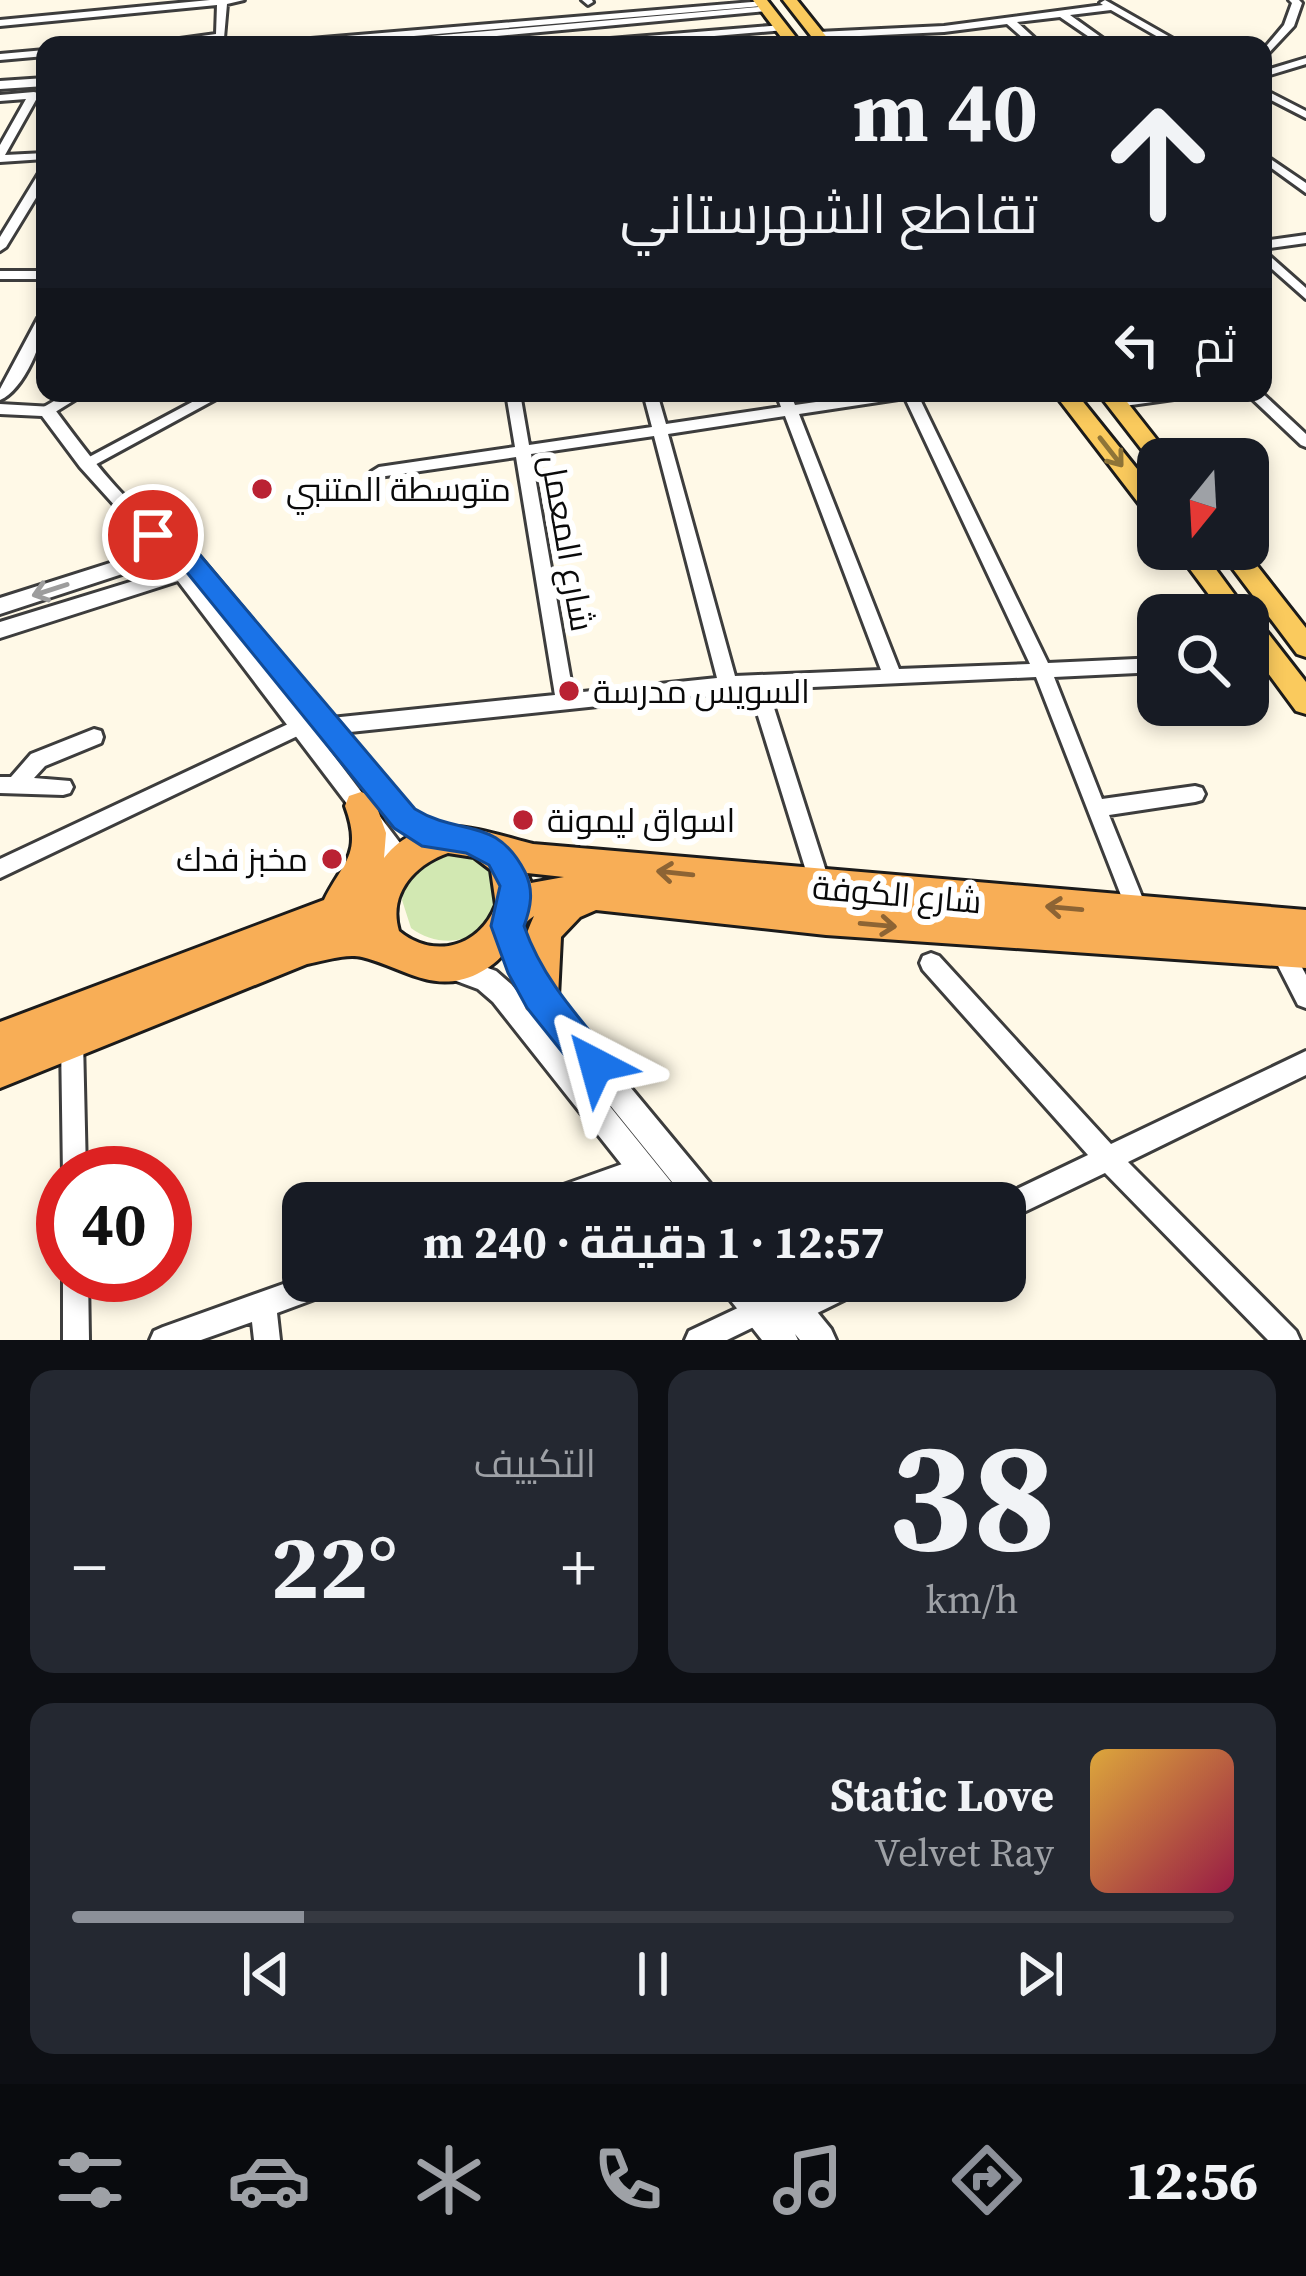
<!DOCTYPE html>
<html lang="ar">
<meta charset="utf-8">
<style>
body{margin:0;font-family:"Source Serif 4",Cairo,serif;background:#242831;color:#f1f3f6;direction:rtl;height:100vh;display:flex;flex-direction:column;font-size:45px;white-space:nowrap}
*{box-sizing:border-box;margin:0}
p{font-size:39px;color:#9ea1a6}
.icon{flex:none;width:66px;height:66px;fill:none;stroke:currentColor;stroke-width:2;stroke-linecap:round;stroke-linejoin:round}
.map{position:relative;height:1340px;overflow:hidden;direction:ltr}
.details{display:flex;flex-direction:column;gap:30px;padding:30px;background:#0d0f14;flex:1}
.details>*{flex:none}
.guide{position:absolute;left:36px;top:36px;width:1236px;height:366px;border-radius:24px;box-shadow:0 6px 18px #0003;direction:rtl;background:#171b24;color:#f1f3f6;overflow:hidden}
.needle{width:78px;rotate:198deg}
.controls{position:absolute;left:1137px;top:438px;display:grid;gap:24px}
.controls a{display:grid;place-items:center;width:132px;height:132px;border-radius:24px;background:#171b24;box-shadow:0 6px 18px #0003;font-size:60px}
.speed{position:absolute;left:36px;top:1146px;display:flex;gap:24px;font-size:60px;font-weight:700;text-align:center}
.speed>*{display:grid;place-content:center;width:156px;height:156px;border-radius:50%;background:#171b24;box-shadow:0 6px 18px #0003;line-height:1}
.speed .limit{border:18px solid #d22;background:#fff;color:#111}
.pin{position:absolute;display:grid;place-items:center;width:102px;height:102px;color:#fff;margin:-51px;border:6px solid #fff;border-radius:50%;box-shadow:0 3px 12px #0007}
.me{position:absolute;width:132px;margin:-66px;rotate:321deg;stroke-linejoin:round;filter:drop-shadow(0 0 9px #0008)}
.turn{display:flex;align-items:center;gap:42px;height:252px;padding:0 36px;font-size:54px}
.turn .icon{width:156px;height:156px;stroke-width:2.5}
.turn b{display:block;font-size:84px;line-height:102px}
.then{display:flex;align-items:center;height:114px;padding:0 36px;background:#0003;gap:24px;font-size:45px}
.big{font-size:90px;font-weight:700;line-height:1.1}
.details .card{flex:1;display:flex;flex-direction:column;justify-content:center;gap:18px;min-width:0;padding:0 42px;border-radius:24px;background:#242831}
.details .dial{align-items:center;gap:0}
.dial b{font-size:156px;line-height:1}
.song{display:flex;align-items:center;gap:36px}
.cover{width:144px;height:144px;border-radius:18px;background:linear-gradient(135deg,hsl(40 70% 55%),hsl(340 70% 35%))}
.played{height:12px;border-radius:6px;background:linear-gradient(90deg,#8c9099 20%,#363941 20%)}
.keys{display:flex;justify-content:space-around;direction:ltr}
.heat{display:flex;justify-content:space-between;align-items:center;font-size:66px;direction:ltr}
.details .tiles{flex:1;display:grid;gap:30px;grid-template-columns:1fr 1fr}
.card:last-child{grid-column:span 2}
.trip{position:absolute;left:282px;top:1182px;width:744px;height:120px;border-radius:24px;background:#171b24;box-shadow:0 6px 18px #0003;font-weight:700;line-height:120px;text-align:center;direction:rtl}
.dock{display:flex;height:192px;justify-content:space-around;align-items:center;background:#090b0e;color:#9ea1a6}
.dock .icon{width:84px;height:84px}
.dock .selected{color:#8c9099}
.dock b{font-size:54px;color:#f1f3f6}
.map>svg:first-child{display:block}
</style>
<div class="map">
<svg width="1306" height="1340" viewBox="0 0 1306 1340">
<rect width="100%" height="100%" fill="#fff9e7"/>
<path fill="#d2e8b2" d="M458,852L473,855L495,872C497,881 501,894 499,902C489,943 441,951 411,928L402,900C409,870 428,856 458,852Z"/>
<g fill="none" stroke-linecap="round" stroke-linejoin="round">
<defs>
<path id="minor" d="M210,0H244L227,4L224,38L167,45H136L216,34L217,5L0,26V20Z
M582,0H592L593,2L588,5Z
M1105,0L1184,45H1172L1111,10L1070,15L1112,45H1101L1060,17L1017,22L1042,45H1031L1007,24L944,32L818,38L813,35L818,32L944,26L1103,5L1100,3Z
M1289,0H1299L1302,3L1294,26L1263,59V50L1284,25L1292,3Z
M765,1L762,6L309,45H270L275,42Z
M782,25L785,26V30L609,45H568L573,42Z
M45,50V56L0,60V54Z
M1306,58V64L1263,77V71Z
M1263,89L1306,111V118L1263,96Z
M34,92L45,95L37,98L5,155L45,153V159L0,162V145L26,99L0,101V95Z
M1263,154L1306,183V193L1263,162Z
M45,170V183L6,247L0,251V237L39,173Z
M1306,235V243L1263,249V241Z
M1263,250L1306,288V299L1263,261Z
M0,271H45V279H0Z
M45,314C45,339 24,390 0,400V389L38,318Z
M68,393H86L52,414H42V408Z
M209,393H227L91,467H81L78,463Z
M506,393H520L529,445L652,427L643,393H657L666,424L781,407L776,393H790L795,405L879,393H917L1048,663L1158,658V672L1054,677L1102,799L1195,786L1202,788L1205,794L1202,800L1195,802L1109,815L1149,914L1145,921L1138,924L1131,921L1036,677L768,689L831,887L828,894L821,897L814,894L811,887L750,690L331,734L324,731L322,726L324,721L331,718L555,695L516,457L379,477L371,472L379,467L515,447ZM905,398L1030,664L899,669L799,414ZM785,416L881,670L735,676L668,434ZM654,436L717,678L573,693L531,454Z
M1149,393H1188L1181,398L1117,407L1110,402L1117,397Z
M1246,393H1262L1306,434V447L1301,445Z
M1275,653L1281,655L1284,660L1281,665L1248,668V654Z
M301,718L308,721L310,726L308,731L0,878V859Z
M94,729L101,731L103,737L101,743L45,766L34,778L70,781L73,787L70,793L63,795L0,793V777H11L31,754Z
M1281,940L1289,943L1306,975V1008L1298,1005L1270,950L1273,943Z
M931,953L939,956L1111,1144L1306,1051V1075L1128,1162L1296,1331L1300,1340H1268L1105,1173L1005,1221V1203H995L996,1199L1088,1155L923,970L920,963L923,956Z
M72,1029L80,1032L83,1040L86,1173H63V1176L61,1040L64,1032Z
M642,1157L651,1160L654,1169L651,1178L582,1203H535L538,1194Z
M63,1273V1275H88L89,1340H63Z
M303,1277V1281H343L339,1290L277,1313L280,1340H254L252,1322L201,1340H150L154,1331L163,1327Z
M827,1281H868L864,1290L805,1319L796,1323L787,1319L783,1310L787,1301Z
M759,1298L768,1302L772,1311L768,1320L727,1340H685L689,1331Z"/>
<path id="tertiary" d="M770,6L766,11L401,45H358L364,42Z
M45,78V86L0,89V81Z
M0,404L53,407C90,456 131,517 188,543L413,812L437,827L456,831L460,838L456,845L433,847L397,826L255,652L400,843L404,850L398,881L389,884L380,881C374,866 381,854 373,838L178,581L0,638V622L169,570L162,561L0,614V598L154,549L80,467L42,416L0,414Z
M508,914L517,918L548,988L718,1193L723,1203H689L530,1006L496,926L499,918Z
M452,955L496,971L511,984L680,1193L685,1203H652L493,1002L478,989L443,976L439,967L443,958Z
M720,1281H754L759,1287L757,1281H792L831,1329L836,1340H800L795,1334L798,1340H762L724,1292Z"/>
<path id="primary" d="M753,0H767L802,45H787Z
M783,0H797L833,45H818Z
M1054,393H1076L1158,495V520L1150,518Z
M1098,393H1120L1172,459H1158V466L1153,464Z
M1175,549H1201L1251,617L1257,619L1306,682V714L1296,711L1248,646V615H1224Z
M1218,549H1244L1306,628V657L1297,654Z"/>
<path id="trunk" d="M361,792L373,796L386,833L384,858C425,807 481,831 533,844L1306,910V968L826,935L596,910L580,917L561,937L558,997L552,1010L539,1015L526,1010C513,979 520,946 534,916C514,928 514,956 477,974C433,995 403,967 362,957C346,953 323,961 307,964L0,1088V1022L324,900C343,861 363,855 345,806L349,796ZM448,853L474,857L491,870L496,905C480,947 434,960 399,931C388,894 414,865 448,853ZM527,873L564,877L531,883Z"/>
</defs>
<use href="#minor" stroke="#3d3d3d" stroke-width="6"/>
<use href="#tertiary" stroke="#3d3d3d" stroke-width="6"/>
<use href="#primary" stroke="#1b1b1b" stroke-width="6"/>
<use href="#trunk" stroke="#1b1b1b" stroke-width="6"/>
<use href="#minor" fill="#fff" fill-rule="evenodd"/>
<use href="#tertiary" fill="#fff" fill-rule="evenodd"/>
<use href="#primary" fill="#faca5d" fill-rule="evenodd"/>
<use href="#trunk" fill="#f8ae56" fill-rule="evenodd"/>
</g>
<defs><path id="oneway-shaft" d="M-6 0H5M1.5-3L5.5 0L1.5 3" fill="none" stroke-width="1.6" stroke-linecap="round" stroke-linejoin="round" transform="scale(3)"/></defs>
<use stroke="#8e7438" href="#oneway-shaft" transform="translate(1111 452) rotate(52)"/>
<use stroke="#9d9d9d" href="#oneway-shaft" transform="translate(50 590) rotate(162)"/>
<g stroke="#8d6434">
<use href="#oneway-shaft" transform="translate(675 873) rotate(-174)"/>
<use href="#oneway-shaft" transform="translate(1064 908) rotate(-175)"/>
<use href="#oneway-shaft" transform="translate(878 925) rotate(5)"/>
</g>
<path fill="#1a73e8" stroke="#114b97" stroke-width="3" d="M153,526L189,542L415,809C460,837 496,815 525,872C534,890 531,907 524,926C542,977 574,1012 608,1053L613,1065L608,1078L596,1083L583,1078L527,1008L508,973L491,926L500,886L489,865L466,853L422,846L394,828L172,554L141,535Z"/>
<g fill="#ba2233" stroke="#fff" stroke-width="4.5">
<circle cx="262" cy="489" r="12"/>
<circle cx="569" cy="691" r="12"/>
<circle cx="523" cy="820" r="12"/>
<circle cx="332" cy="859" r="12"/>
</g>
<g text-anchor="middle" stroke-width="12" stroke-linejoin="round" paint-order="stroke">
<g font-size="33" fill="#0a0a0a" stroke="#fff" text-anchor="start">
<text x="286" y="501">متوسطة المتنبي</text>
<text x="593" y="703">السويس مدرسة</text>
<text x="547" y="832">اسواق ليمونة</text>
<text x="308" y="871" text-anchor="end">مخبز فدك</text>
</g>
<g font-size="33" fill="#0a0a0a" stroke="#fff">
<text transform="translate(568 543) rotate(80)" y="12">شارع المعمل</text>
<text transform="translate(897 894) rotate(5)" y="12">شارع الكوفة</text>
</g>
</g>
</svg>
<div class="controls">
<a><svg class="needle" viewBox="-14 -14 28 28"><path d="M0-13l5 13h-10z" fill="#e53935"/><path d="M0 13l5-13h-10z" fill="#9ea1a6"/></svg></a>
<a><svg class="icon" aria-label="search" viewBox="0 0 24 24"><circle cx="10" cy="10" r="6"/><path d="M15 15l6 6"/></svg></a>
</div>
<div class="speed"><div class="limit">40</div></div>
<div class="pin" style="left:153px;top:535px;background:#d93025"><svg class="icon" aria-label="arrive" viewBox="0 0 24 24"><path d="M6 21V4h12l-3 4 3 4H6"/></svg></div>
<svg class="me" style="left:596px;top:1065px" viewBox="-20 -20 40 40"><path d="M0-17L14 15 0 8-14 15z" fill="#1a73e8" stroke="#fff" stroke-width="4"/></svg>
<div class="trip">12:57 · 1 دقيقة · 240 m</div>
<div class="guide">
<div class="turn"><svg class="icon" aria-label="ahead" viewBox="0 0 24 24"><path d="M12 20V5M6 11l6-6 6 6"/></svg><div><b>40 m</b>تقاطع الشهرستاني</div></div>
<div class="then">ثم<svg class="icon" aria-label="left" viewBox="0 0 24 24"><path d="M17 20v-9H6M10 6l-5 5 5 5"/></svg></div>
</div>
</div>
<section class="details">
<div class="tiles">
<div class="card dial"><b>38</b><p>km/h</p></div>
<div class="card"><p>التكييف</p>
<div class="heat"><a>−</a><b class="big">22°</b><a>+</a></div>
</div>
<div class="card">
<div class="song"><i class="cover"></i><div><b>Static Love</b><p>Velvet Ray</p></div></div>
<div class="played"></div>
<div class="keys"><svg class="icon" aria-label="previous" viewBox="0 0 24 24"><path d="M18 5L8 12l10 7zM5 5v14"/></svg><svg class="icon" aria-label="pause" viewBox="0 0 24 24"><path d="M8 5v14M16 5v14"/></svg><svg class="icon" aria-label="next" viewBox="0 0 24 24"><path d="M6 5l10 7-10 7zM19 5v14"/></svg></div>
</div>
</div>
</section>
<nav class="dock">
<b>12:56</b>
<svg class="icon selected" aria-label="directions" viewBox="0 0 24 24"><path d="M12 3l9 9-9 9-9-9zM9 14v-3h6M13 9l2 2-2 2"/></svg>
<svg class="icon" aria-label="music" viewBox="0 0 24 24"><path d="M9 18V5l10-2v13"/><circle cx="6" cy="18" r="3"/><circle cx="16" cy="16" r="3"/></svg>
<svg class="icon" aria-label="phone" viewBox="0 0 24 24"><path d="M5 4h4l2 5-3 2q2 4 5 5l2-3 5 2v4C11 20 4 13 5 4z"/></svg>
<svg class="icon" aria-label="climate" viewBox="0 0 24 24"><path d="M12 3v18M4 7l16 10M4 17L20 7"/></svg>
<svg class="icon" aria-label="car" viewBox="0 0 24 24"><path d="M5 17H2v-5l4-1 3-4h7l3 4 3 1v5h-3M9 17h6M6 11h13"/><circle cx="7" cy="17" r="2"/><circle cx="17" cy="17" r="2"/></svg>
<svg class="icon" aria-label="filters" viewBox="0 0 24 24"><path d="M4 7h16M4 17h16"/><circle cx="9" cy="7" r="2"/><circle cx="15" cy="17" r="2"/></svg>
</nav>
